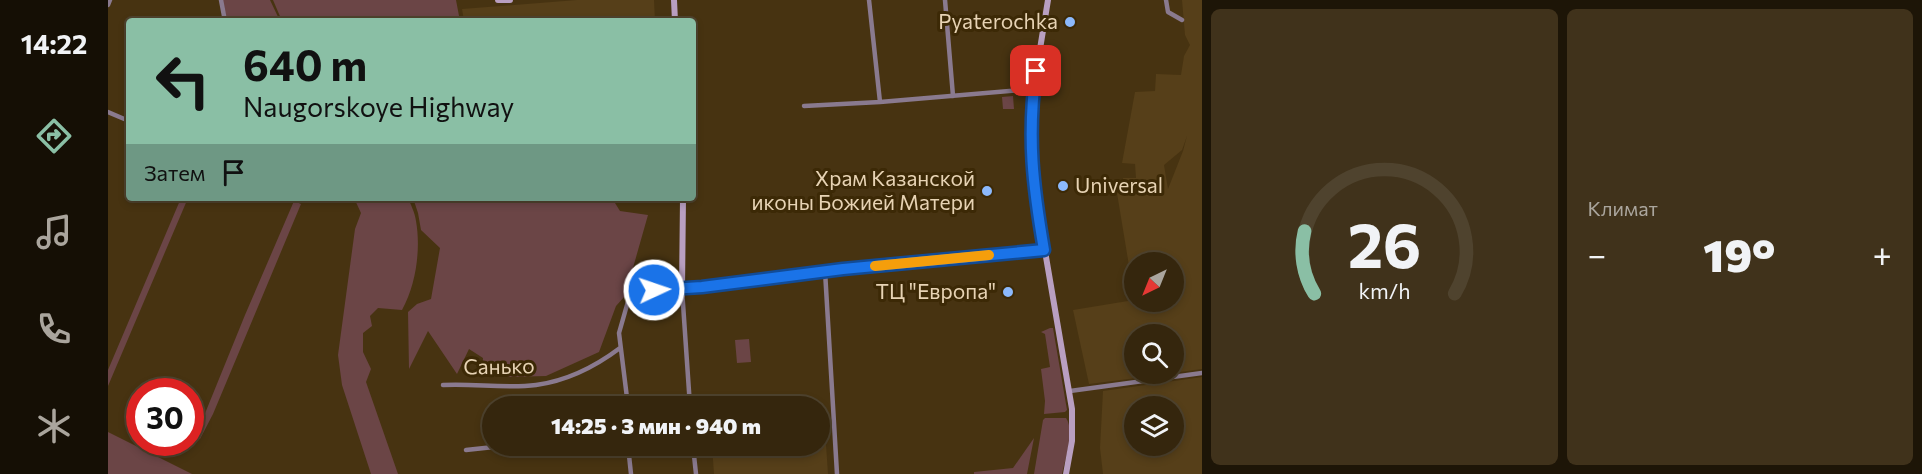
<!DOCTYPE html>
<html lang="ru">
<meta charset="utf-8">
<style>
body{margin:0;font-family:Commissioner,sans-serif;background:#40321b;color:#f1f3f6;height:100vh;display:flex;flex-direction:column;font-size:22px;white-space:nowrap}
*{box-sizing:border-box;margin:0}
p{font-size:20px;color:#aaa59d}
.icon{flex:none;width:33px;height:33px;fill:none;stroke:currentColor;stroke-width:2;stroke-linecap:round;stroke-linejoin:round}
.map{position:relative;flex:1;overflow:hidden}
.panel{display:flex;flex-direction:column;gap:9px;padding:9px;background:#1d1507;width:720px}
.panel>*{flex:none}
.hud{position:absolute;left:18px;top:18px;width:570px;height:183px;border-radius:6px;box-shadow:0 3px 9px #0003,0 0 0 2px #4f432e;background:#8abfa5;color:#111;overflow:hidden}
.needle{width:39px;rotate:223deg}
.tools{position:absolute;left:1016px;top:252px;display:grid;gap:12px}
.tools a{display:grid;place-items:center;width:60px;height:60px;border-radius:50%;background:#35260d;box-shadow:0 3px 9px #0003,0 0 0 2px #4f432e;font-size:30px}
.speed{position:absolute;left:18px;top:378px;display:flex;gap:12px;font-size:30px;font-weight:700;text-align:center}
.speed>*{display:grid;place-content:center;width:78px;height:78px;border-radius:50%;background:#35260d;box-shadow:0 3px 9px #0003,0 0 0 2px #4f432e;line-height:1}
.speed .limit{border:9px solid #d22;background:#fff;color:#111}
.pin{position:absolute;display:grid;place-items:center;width:51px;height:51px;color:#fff;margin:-26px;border-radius:12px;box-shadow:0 3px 9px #0006}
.me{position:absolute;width:66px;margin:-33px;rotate:87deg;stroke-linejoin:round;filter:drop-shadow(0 0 4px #0008)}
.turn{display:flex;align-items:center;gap:21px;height:126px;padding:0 18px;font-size:27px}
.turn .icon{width:78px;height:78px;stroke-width:2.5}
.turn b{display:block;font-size:42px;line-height:51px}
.then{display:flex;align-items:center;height:57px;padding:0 18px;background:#0003;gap:12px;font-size:22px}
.big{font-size:45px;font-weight:800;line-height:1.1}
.panel .card{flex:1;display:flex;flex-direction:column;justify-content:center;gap:9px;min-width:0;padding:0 21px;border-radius:9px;background:#40321b}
.panel .dial{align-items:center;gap:0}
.dial svg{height:156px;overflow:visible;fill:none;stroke:#4f432e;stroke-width:7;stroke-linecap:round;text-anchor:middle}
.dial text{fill:#f1f3f6;stroke:none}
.heat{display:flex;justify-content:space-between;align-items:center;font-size:33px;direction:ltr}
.panel .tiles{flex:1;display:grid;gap:9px;grid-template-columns:repeat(2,1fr)}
.trip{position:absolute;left:374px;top:396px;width:348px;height:60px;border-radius:30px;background:#35260d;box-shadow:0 3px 9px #0003,0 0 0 2px #4f432e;font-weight:800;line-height:60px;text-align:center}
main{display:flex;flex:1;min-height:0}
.menu{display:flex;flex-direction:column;width:108px;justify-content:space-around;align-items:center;background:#150f05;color:#aaa59d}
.menu .icon{width:42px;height:42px}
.menu .selected{color:#8abfa5}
.menu b{font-size:27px;color:#f1f3f6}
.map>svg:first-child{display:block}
</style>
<main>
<nav class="menu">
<b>14:22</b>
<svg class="icon selected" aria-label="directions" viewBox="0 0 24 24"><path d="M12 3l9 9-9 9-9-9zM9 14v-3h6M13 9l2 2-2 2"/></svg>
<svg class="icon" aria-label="music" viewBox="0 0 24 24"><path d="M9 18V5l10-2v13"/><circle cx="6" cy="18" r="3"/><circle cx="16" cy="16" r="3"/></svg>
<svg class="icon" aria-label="phone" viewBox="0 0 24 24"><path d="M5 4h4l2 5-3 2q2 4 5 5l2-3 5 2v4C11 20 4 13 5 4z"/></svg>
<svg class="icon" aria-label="climate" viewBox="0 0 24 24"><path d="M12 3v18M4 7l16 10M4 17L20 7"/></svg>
</nav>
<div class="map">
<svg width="1094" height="474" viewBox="0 0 1094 474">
<rect width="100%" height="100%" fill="#473311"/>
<path fill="#563f19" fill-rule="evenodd" d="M469,0H546L547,21H356L354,9Z
M1074,0H1094V369L1065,373V334H1026V374H1060L981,384L965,310L1026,300V302H1065V262H1026V296L1008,187L1016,186L1015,178H1028L1027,164L1014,163L1027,92L1047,91L1048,74L1073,75L1076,56L1082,45L1077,35ZM1079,136L1075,151L1060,189L1056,165L1074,150Z
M1094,377V474H995L992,448L995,391ZM1065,406V446H1026V406Z
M716,415L720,474H606L604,446H711V416Z"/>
<path fill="#6b4546" d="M113,0H162L172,21H120Z
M165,0H348L352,21H174Z
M905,96L906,109H895L894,97Z
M73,198H80L0,386V370Z
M246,198H300C303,205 307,213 308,221C313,249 308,285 294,310L270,308L262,316L264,326L255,333V352L263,369L258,382L290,474H263L234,385L230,355L247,229L253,213Z
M305,198H506L507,203L512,211L540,215L517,296L508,306L491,352L438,376L401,377L374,374L375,358L361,349L349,374L320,331L301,369L300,312L309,304L323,299L332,248L313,230L310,213Z
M186,201L193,204L105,414L92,439L87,438L137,315Z
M942,328H945L959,410L957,412L936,414L937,401L933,369L942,367L937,334L933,332Z
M641,339L643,362L629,363L627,340Z
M937,418H958C967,430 957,460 954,474H926L935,420Z
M0,432L84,474H0Z
M926,438L919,474H866V472L905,468Z"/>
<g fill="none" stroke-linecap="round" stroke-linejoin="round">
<path stroke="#8a7a8f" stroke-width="4.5" d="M113,0L117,21
M761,0L772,102
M837,0L845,96
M1058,0L1060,12L1074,20
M0,5L2,0
M696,106L772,102L925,89
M0,112L21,121
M717,271L729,474
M335,385C365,383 397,389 428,385C458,381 488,366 512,348
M962,391L1094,373
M520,406L511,333L523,291L574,289L582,406
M520,446L523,474
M585,446L588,474
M358,450L395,446"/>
<path stroke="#b99fc1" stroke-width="6" d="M390,0H402
M566,0L567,21
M940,0L924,98V175L964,409V441L958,474
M575,198L574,289L735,269L936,250"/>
</g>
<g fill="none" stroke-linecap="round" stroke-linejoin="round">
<defs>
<path id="route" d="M546,290L594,287L735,269L936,250C925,186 919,137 928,71"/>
</defs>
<use href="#route" stroke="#114b97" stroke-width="15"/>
<use href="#route" stroke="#1a73e8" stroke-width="10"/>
<path stroke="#f59e0b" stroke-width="10" d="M767,266L881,255"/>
</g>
<g fill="#8cb9fc" stroke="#3c2906" stroke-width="2">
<circle cx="962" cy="22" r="6"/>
<circle cx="955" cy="186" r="6"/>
<circle cx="879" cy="191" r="6"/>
<circle cx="900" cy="292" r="6"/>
</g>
<g text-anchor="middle" stroke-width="6" stroke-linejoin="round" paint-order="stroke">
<g font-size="21" fill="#e7d3b4" stroke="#3c2906" text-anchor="end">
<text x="950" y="29">Pyaterochka</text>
<text x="867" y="186">Храм Казанской<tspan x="867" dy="24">иконы Божией Матери</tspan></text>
<text x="967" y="193" text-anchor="start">Universal</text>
<text x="888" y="299">ТЦ "Европа"</text>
</g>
<g font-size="21" fill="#e7d3b4" stroke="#3c2906">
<text transform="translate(391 367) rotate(-1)" y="7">Санько</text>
</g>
</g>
</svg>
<div class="tools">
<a><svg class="needle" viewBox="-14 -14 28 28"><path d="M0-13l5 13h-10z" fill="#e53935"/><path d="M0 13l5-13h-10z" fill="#aaa59d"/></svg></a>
<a><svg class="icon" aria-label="search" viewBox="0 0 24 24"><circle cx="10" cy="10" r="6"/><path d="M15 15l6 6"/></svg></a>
<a><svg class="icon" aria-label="layers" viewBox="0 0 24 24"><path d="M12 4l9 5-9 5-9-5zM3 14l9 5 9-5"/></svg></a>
</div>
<div class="speed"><div class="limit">30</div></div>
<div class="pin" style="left:928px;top:71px;background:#d93025"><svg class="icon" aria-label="arrive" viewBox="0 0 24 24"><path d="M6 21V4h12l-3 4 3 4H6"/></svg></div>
<svg class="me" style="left:546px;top:290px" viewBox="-20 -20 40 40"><circle r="17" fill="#1a73e8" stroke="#fff" stroke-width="3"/><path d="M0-11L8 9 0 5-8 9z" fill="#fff"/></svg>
<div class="trip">14:25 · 3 мин · 940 m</div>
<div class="hud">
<div class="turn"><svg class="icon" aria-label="left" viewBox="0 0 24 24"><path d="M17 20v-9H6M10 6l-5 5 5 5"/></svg><div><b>640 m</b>Naugorskoye Highway</div></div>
<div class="then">Затем<svg class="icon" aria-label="arrive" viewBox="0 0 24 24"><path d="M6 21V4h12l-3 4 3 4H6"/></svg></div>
</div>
</div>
<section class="panel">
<div class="tiles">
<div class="card dial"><svg viewBox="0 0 100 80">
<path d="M14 69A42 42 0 1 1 86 69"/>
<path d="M14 69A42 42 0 0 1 9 37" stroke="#8abfa5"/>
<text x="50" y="56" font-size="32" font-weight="700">26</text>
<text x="50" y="72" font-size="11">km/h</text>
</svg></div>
<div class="card"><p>Климат</p>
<div class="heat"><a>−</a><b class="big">19°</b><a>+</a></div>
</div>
</div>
</section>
</main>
